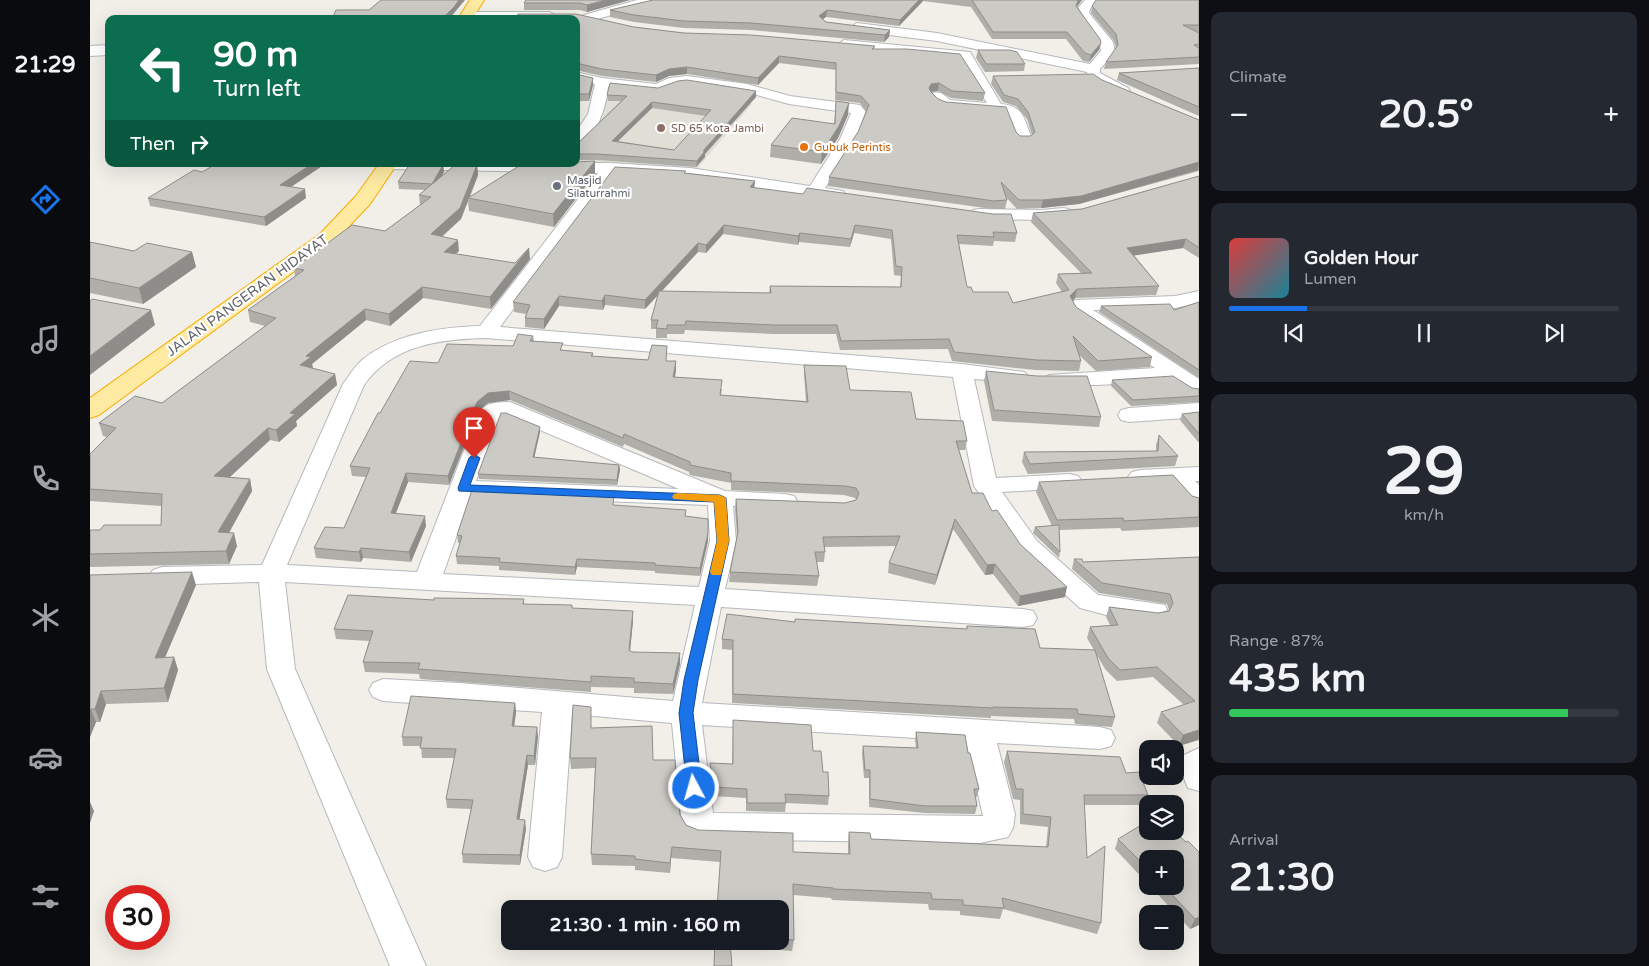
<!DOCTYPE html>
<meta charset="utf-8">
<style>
body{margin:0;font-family:"Varela Round",sans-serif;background:#242831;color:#f1f3f6;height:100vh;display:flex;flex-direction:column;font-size:19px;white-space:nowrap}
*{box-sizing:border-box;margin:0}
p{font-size:16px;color:#9ea1a6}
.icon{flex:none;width:28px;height:28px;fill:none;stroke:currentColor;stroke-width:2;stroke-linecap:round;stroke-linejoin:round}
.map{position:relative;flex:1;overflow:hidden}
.side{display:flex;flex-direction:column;gap:12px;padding:12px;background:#0d0f14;width:450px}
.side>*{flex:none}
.hud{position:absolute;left:15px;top:15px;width:475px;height:152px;border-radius:10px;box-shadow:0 5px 20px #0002;background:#0b6e4f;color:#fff;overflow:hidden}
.tools{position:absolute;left:1049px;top:740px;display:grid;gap:10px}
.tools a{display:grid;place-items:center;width:45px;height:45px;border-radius:10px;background:#171b24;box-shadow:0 5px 20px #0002;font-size:25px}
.speed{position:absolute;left:15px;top:885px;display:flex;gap:10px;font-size:25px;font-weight:700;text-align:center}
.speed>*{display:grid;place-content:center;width:65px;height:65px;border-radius:50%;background:#171b24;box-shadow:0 5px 20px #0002;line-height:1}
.speed .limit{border:8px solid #d22;background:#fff;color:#111}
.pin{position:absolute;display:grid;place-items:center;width:42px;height:42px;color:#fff;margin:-51px -21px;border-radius:50% 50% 50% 0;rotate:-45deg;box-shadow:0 0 5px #0007}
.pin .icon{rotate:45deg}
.me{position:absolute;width:55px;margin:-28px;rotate:354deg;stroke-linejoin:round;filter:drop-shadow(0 0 4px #0008)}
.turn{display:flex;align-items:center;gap:18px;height:105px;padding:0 25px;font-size:22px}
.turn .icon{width:65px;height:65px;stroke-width:2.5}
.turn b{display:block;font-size:35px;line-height:42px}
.then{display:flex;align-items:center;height:48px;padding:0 25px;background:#0003;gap:10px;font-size:19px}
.big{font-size:38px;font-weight:800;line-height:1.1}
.side .widget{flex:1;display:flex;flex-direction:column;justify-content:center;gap:8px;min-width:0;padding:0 18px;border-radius:10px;background:#242831}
.side .dial{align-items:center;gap:0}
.dial b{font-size:65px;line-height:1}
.song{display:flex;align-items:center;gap:15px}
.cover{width:60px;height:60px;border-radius:8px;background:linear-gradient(135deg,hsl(0 70% 55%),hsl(190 70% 35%))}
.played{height:5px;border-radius:2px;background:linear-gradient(90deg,#1a73e8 20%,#363941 20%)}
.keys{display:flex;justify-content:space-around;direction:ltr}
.heat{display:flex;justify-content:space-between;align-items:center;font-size:28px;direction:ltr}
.charge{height:8px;border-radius:4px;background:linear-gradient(90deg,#34c759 87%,#363941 0)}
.trip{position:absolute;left:411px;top:900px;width:288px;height:50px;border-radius:10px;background:#171b24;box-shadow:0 5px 20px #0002;font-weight:800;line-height:50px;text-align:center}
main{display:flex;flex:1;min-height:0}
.tab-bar{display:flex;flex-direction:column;width:90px;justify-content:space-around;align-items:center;background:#090b0e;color:#9ea1a6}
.tab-bar .icon{width:35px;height:35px}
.tab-bar .current{color:#1a73e8}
.tab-bar b{font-size:22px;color:#f1f3f6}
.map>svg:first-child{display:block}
</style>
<main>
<nav class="tab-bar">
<b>21:29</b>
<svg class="icon current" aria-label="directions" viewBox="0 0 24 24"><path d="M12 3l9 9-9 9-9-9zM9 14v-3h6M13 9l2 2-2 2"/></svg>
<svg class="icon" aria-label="music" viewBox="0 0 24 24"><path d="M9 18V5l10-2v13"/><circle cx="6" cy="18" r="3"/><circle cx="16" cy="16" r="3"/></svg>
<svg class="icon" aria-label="phone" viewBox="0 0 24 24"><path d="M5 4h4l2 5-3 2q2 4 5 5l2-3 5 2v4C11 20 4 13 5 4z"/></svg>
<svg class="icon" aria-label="climate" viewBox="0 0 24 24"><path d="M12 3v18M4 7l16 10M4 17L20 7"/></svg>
<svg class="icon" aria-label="car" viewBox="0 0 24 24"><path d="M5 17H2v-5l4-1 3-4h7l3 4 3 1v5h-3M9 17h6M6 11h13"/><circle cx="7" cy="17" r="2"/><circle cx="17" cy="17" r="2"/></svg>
<svg class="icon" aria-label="filters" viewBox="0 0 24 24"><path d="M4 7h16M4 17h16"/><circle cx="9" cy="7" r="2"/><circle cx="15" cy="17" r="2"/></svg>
</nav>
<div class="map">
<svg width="1109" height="966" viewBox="0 0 1109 966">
<rect width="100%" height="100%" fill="#f1efe8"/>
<path fill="#e1ded6" d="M517,84L662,104L606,170L486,161V147L515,109Z"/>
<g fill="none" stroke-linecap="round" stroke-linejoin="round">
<defs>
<path id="minor" d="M547,0H576L574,2L548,7L498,22L492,18L494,15Z
M995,0H1007L1000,9L999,13L1023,42L1025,52L1010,69V73L1038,88L1040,91L1038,94C1028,96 999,81 997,72L847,41L767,31L761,27L767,23L847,33L1000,64L1011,51C1010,36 994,27 987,13L988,8Z
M377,12H460L466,16L464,19H373L371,16Z
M754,40L880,52L911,104C935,106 934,120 942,139L939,142H929L916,113L855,108C848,107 844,102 840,96L842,93C851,91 854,95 860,100L897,103L870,59L749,47L748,44Z
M486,72L512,78L566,84L579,78L597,76L657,84L700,96L770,105L776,112L766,139L735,188L753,191L755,195L753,199L747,200L600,178L524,173L410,327L872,364L934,372L938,376L934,380L927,382L884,379L906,478L980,474L988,476L992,481L988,486L980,488L912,492L947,541L1008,595L1075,605L1078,612L1075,619L1065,621L1020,616L990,608L929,553L884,486L863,377L396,338C351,339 302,345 274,385L197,565L327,572L389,412C396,402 409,402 420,402L635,491L695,494L704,496L707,501L704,506L695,508L643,506L646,541L635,589L933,609L943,611L947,618L943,625L933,627L631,607L612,703L1010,727L1021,730L1025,738L1021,746L1010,749L907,743L925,814L923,828L918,837L890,843L608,839L597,835L592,826L582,723L482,714L472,857L467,867L455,871L443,867L438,857L452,712L293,701L283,697L279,690L283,683L293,679L369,683L583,701L605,605L195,582L205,669L336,966H300L177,669L169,582L72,585L63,582L59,576L63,570L72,567L172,565L253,384C259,376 265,366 272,360C304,334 351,327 390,326L508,173L298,169L292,167L290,164L520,163L600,168L720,186L750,139L761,113L699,104L656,92L597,84L587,85L568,92L518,87C517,104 506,142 486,147V132L498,114L505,84L486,80ZM410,416H417L589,489L386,481ZM381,496L618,505L620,541L609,587L353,574ZM612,725L876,741L893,816L623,813Z
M973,208L979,209L982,213L979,217L951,220L889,219L883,218L880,214L883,210L889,209L951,210Z
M1109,291V303L1085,308L1003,310L1109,379V394L1101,393L1082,380L1009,385H966L959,383L955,379L959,375L1065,368L985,315L979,307L985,300L1085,296Z
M1109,403V417L1039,422L1031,420L1028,415L1031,410L1039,408Z
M1109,467V481H1105L1109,485V507L1100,505L1081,483L1050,484L1042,482L1038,477L1042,472L1050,470Z
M1109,748V791L1098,788L1088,764L1092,756Z"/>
<path id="tertiary" d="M19,45V55L0,56V46Z"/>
<path id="trunk" d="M380,0H394L382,19H368Z
M289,164H307L280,204L244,242L9,415L0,418V398L230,234L266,196Z"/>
</defs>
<use href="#minor" stroke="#b5b8bc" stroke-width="2"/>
<use href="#tertiary" stroke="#b5b8bc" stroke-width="2"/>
<use href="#trunk" stroke="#f9ab00" stroke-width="2"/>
<use href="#minor" fill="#fff" fill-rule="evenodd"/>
<use href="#tertiary" fill="#fff" fill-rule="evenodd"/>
<use href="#trunk" fill="#feeaa1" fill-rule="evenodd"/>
</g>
<path fill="#afaea9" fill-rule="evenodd" d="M540,0L497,12L490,10H434V3Z
M563,0H992L987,6L1011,43L1009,50L999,62L993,61L976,39H902L881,7L833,1L809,26L736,17L733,19L736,22L800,30L799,37L794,42L661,30L594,28L544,22L520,17V10Z
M1109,0V32H1107L1109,33V64L1014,69L1016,62L1026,48L1024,41L1001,13L1002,6Z
M486,19L544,27L594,33L785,46L784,49L895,93L893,101L861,98L848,91L841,92L848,99L926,132L930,136H941L942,135L937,119L926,106L913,102L901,84L903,76L1012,80L1109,120V171L989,204L951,208L927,209L916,197L917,200L915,209H902L738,186L739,177L768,132L776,111L770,103L745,100L746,70L689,63L668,85L597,74L579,76L566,82L512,76L486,70Z
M888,50L935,64L934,71L895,72L886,58Z
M1109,68V116L1027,80L1029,73Z
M486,74L503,85L499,101H486Z
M568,88L666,91V97L615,154V157L606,167L507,160H486V145L531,101H518L517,95ZM562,108L616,116L584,150L528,141Z
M746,101L758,115L748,138L731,164L680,157L681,145L744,124Z
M505,161V174L464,227L379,211L378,201L371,219L352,237L369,251L366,254L425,263L440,259L401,309L333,298L300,326L276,320L222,364L223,368L245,374L247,385L206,421L207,426L189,442L180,440L139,477L160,479L162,491L139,533L147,546L139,564L0,567V530H10L71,525V506L0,501V454L17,437L13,436L9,423L72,403L175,326L160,322L158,310L205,276L204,268L295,231L330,205L329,195L335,190L309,189L308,182L353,165L354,172L351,176L387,165L388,175L380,197Z
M235,164L201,187L216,198L176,226L60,206L58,198Z
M596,173L665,181L664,188L927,233L925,242L904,241L903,246L869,244L877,287L883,292L923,303L972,292L966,283L968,274L991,273L941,222L943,213L992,209L1109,176V258L1093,248L1044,255L1069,286L1066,295L985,298L982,301L986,307L1062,357L1060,367L1006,371L989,355L991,361L989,371L945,370L862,361L858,349L750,350L746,334H683L595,330L594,334H577V338H566V329H561V320L568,295L555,309L515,305L513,310L469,306L454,329L435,327V318L436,314L424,312L423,302ZM764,233L801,239L804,275L811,276L810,287L680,286L679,293L571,292L608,252L616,253L633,234L708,245L709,242L760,247Z
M0,242L44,251L102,252L106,267L53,304L0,293Z
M1109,302V378L1009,312L1011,306L1084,310Z
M443,336L444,341L473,350L503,353V356L577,361L586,370L585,377L632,389L631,395L716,401L714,374V365L760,390L877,441L875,450H869L882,493L902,511L930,544L975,597L928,606L903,574L895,575L863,529L845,585L798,573L799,563L806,546L734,547L735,552L734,562H726L729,576L727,586L639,582L640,572L647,536L645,509L646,499L755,503L766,500L765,498L754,495L641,490V483L600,475L599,472L534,444L533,447L420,400L398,403L388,411L359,485L318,482L306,513L336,526L321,562L273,558L271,562L226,558L224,548L254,528L276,477L262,476L260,466L290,413L348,363L423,346Z
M896,371L1011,417L1009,427L902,421L894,381Z
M1022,380L1109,389V402L1041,406L1021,386Z
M1109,412V442H1108L1090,420L1092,414Z
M450,432L444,458L529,465L530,470L527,485L389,479L388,474Z
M1069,435L1088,456L1085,466L938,474L932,462L934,452L1066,451V445Z
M949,482L1102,496L1109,498V527L1032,531L1030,528L969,530L970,552L969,558L943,533L945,527L962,526L946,492Z
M524,506L595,516L618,541L610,576L565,573V571L487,567L485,575L409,570V566L367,564L366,556L370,543H368L367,535Z
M1109,557V741L1108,740L1089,746L1067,723L1071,712L1094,705L1063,677L1027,681L1015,669L1005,652L1025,717L1022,727L985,724L984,719L901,716V718L642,703V650L632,649V639L705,622L876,629L877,626L950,648L1004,650L997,638L1000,627L1020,625L1016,617L1019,607L1068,613L1079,610L1077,604L1009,593L982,569L984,559L993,562Z
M0,575L106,585L75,658L84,657L88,670L78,702L16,704L10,722H6L0,737Z
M434,599V604L483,608L543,621L540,651L590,664L583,694L544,693V688L501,687V692L330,679L329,674L275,672L273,662L279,641L246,639L244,629L344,600Z
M425,703L426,712L424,726L448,736L445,765H438L429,819L436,829L430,865L373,863L372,854L381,809L357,808L356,799L364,758H332L331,746H313L312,737Z
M643,720L723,751L733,772L739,796L738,805L696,803L695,812L656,811V798L623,796L620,771V763L642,764Z
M501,728L563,760L596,825L608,830L703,852L758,854V843L759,832L781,839L956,847L958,827L930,824V800L923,799L914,762L917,751L1036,773L1058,795L1054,805H994L997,858L1011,923L1007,934L913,909L910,919L870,915V911L839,910L838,904L742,900L741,898L703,895L704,940L702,951L640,946L625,941H690V909L630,862L581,858L580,873L545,870V866L502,865L501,854L505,768L481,769L480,758Z
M826,732L878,753L889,789L887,797H885L887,806L885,814L834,813L779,807V778H774L772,754L773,746L826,748L825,740Z
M1028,839L1096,842L1109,852V925L1100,929L1060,886H1085L1058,859V884L1025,849Z"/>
<path fill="#8f8d8a" d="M369,0H375L359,19H352Z
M516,0H540L497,12V5Z
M829,0H833V1L809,26L810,20Z
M988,0H992L987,7Z
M737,10L736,17L728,22L729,16Z
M800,30L799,37L794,42L795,35Z
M1011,43L1009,50L999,62L1001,55Z
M689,56V63L668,85V78Z
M597,67V74L579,76L566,82V75L579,69Z
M503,78V85L499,101V94Z
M849,83L848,91L840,92L839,88L841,84Z
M666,91V97L615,154V157L606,167L607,161L613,151Z
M562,102V108L522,147V141Z
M759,103L758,115L748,138L731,164L732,152Z
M505,161V174L464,227L463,214Z
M1109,162L1108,170L989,204L951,208L953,200Z
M222,164H235L192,193L190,185Z
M353,165L354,172L343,191L342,184Z
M387,165L388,175L379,198H378V201L371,219L342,245L341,234Z
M665,181L664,189L660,187Z
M215,189L216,198L176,226L174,217Z
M634,225L633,234L616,253V245Z
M765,225L764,233L760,247L761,239Z
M710,233L709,242L708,245V236Z
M1096,239L1093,248L1035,257L1037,248Z
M368,240L369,251L355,262L354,252Z
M608,243V252L555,309V300Z
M439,248L440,259L401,309L400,297Z
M102,252L106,267L53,304L49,288Z
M332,287L333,298L300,326L299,314Z
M987,289L985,298L978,306L980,296Z
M515,295V305L513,310L512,301Z
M469,296V306L454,329V319Z
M275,309L276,320L222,364L223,368L210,365L216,356Z
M61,310L65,325L0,375V356Z
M586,361V370L583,386V377Z
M245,374L247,385L206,421L207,426L189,442L186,430L200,413Z
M419,391L420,400L398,403L388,411L359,485L358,476L387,402L398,393Z
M450,427V432L443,463V457Z
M178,428L180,440L127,489L124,476Z
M529,465L530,470L527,485V480Z
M316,473L318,482L302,523L301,513Z
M160,479L162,491L132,545L128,532Z
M335,516L336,526L321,562L319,552Z
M865,519L863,529L845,585L847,575Z
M144,533L147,546L139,564L136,551Z
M618,533V541L610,576V568Z
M271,548L273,558L271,562L269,552Z
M487,559V567L485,575V567Z
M905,564L903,574L895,575L897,565Z
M102,572L106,585L69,671L65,658Z
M977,587L975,597L928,606L930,596Z
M543,611V621L539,661V650Z
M590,653V664L583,694V684Z
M84,657L88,670L78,702L74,688Z
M11,691L16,704L10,722L5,709Z
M425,703L426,712L423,735L422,726Z
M1,709L6,722L0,737V711Z
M447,727L448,736L445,765L444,756Z
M1109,730V736L1108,740L1089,746L1093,735Z
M437,755L438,765L428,829L427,819Z
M0,802L4,811L0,823Z
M435,820L436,829L430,865V855Z
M582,847L581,858L580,873V863Z
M1109,917V925L1100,929L1105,919Z"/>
<path fill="#cccac5" stroke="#8f8d8a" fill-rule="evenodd" d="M291,0H369L364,7L352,19H242L246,10H279Z
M436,0H516L497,5L490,3H434Z
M563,0H829L810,20L737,10L729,16L736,22L800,30L795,35L661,23L594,21L544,15L520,10Z
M882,0H988L986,6L1010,39L1011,43L1001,55L995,53L977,32H903Z
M1006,0H1109V25H1093L1109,33V44L1104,45L1109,48V57L1016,62L1028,45L1026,34L1002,6Z
M428,14H486L544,27L594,33L661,35L785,46L782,49H817L870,54L895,93L862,91L849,83L841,84L839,88L841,92L848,99L856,102L916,107L926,132L930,136H941L945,132L938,112L928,99L914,95L903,76L1003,74L1012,80L1109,120V162L991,196L953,200H929L911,182L917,200L904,201L739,177L768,132L779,105L771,96L746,92V63L689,56L668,78L597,67L579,69L566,75L512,69L486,63V19H426Z
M888,50H920L927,52L935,64H896Z
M1109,68V107L1029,73Z
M486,74L503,78L499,94H486Z
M597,80L666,91L613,151H615L607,161L507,154H486V145L537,96L517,95L520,83L568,88L588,81ZM562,102L621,110L584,150L522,141Z
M746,101L759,103L749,126L732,152L681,145L702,118L745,124Z
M505,161L463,214L378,198L432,164H486V162Z
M126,164H222L190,185L215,189L174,217L58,198L104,170L112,172Z
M320,164L353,165L342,184L308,182Z
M365,165H387L370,208L341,234L368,240L354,252L425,263L439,248L400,297L332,287L299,314L275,309L216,356L221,357L210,365L245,374L200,413L205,414L186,430L178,428L124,476L160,479L128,532L144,533L136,551L0,554V530H10L14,525H71L72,494L0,489V454L26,428L9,423L45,396L72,403L186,318L158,310L214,270L204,268L262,225L295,231L341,197L329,195Z
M525,167L596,171L594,173L665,181L660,187L713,194L717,188L903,214H921L927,233L903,232L904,237L867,235L877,287H881L883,292H918L923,303L979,290L968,274L1002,273L943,213L992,209L1109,176V248L1096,239L1037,248L1069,286L987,289L980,296L986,307L1062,357L1008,361L983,336L991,361L947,360L864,352L859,339L751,341L747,325H684L596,321L595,325H577V329L566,328L568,320H561L569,291L681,293L680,286L811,287L812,267L806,266L802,230L765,225L761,239L710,233L708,236L634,225L616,245L608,243L555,300L515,295L512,301L469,296L454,319L435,318L440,305L423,302Z
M0,242L44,251L57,243L102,252L49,288L0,278Z
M2,299L61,310L0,356V301Z
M1109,302V370L1011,306L1080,304L1084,310Z
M428,334L443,336L440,341L473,343L470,350L503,353L501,356L558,360L562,345L577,346L576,361H586L583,377L632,380L630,395L718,402L714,365L756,366L760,390L821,392L826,419L873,421L877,441H866L882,493H893L902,511L907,510L930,544L977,587L930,596L905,564L897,565L865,519L847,575L799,563L810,536L733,537L735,552H725L729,576L640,572L648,532L646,499L755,503L766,500L769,493L766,488L755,486L641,481V473L600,465V462L534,434L533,438L419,391L398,393L387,402L358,476L316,473L301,513L335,516L319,552L271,548L269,552L224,548L235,527L254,528L280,468L260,466L288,413H290L320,361L348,363L357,344L423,346Z
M896,371L947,376H997L1011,417L904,410Z
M1083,376L1102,388L1109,389V396L1043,400L1022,380Z
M1109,412V434L1092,414Z
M411,413H416L450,427L443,457L529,465L527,480L388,474Z
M1069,435L1088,456L940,464L934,452L1068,451Z
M1083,475L1102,496L1109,498V517L1034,521L1033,518L967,520L949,482Z
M382,490L524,496L523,505L596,510L595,516L618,519V533L610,568L565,565V563L487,559L485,567L409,562L410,558L366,556L372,536L367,535Z
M969,525L970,552L945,527Z
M1109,557V730L1093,735L1071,712L1105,701L1067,667L1030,670L1018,658L1000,627L1028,625L1019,607L1068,613L1079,611L1083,603L1080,594L1012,583L984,559H992L993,562Z
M102,572L65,658L84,657L74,688L11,691L5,709H1L0,711V575Z
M258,595L344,600V598L434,599L433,604L482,605V608L543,611L539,650L542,652L590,653L583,684L544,682V678L501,676V682L328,669L330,663L273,662L283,631L244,629Z
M637,614L705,622V619L877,629V626L945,629L950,648L1005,650L1025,717L988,714L987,709L903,707V708L643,694V640L632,639Z
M321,696L425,703L422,726L447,727L444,756L437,755L427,819L435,820L430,855L372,854L383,800L356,799L366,749L330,748L332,737H312Z
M483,705L501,707V728L562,726L563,760H585L590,815L596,825L608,830L703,833V852L760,854L759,832L780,833L781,839L958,847L961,817L933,814V789H926L917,751L1030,757L1036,773L1049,772L1058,795H994L997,858L1015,846L1011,923L912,898L914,908L873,905V900L842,899L841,893L743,889V888L703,884L704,940L690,939V909H627L631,851L582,847L580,863L545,859V856L501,854L506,758H480Z
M643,720L721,725L723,751H731L733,772H738L739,796L695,794L696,803H657V789L623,787L620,763L643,764Z
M826,732L875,735L878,753H880L889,789H884L887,806H835L780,799V770H775L773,746L828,748Z
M1058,821V831H1083L1096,842L1098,841L1109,852V917L1105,919L1074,886H1085V859H1058V869L1028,839Z
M625,941H640L642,966H624Z"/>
<path fill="#1a73e8" stroke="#114b97" d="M384,454L390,458L380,485L630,495L636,498L639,541L608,680L603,713L612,788L610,793L604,794L599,793L597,788L589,713L594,680L627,541L624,502L369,491L368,488L379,458Z"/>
<path fill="#f59e0b" d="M588,493L630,495L636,498L639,541L631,575H622L620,572L627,541L624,502L584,499L582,497L584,494Z"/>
<circle fill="#8d6e63" stroke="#fff" stroke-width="2" cx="571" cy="128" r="5"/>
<circle fill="#e8710a" stroke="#fff" stroke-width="2" cx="714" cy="147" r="5"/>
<circle fill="#6b7280" stroke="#fff" stroke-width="2" cx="467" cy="186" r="5"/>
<g text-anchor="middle" stroke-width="4.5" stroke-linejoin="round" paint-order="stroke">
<g font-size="11" fill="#785e54" stroke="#fff" text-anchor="start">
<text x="581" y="132">SD 65 Kota Jambi</text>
</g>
<g font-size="11" fill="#c56008" stroke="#fff" text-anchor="start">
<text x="724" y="151">Gubuk Perintis</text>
</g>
<g font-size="11" fill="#5b616d" stroke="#fff" text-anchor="start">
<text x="477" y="184">Masjid<tspan x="477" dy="13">Silaturrahmi</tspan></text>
</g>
<g font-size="14" fill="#5f6368" stroke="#fff">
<text transform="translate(157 295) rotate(-36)" y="5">JALAN PANGERAN HIDAYAT</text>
</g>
</g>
</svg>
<div class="tools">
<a><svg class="icon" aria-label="sound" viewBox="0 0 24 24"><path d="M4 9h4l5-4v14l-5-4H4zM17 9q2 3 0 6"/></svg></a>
<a><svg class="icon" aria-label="layers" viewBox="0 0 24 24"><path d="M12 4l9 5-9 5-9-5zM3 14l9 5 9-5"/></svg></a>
<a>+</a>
<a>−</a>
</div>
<div class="speed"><div class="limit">30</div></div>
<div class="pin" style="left:384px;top:458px;background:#d93025"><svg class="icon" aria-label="arrive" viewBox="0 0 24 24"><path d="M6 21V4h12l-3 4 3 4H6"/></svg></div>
<svg class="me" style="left:604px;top:788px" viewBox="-20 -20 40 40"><circle r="17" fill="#1a73e8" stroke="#fff" stroke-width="3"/><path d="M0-11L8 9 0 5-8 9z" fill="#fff"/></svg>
<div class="trip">21:30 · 1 min · 160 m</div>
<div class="hud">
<div class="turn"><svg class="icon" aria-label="left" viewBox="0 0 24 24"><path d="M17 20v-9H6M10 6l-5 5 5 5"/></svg><div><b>90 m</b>Turn left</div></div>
<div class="then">Then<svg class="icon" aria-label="right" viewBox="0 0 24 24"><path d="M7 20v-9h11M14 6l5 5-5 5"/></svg></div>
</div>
</div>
<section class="side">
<div class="widget"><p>Climate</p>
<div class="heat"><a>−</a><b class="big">20.5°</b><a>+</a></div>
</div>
<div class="widget">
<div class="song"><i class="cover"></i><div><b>Golden Hour</b><p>Lumen</p></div></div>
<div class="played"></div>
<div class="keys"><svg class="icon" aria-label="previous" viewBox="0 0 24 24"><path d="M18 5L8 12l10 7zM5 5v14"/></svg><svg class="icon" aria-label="pause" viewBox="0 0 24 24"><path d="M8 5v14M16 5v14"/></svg><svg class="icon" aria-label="next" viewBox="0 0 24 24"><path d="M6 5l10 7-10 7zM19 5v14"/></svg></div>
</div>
<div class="widget dial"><b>29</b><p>km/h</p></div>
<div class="widget"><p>Range · 87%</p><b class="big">435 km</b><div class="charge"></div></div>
<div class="widget"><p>Arrival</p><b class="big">21:30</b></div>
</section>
</main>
